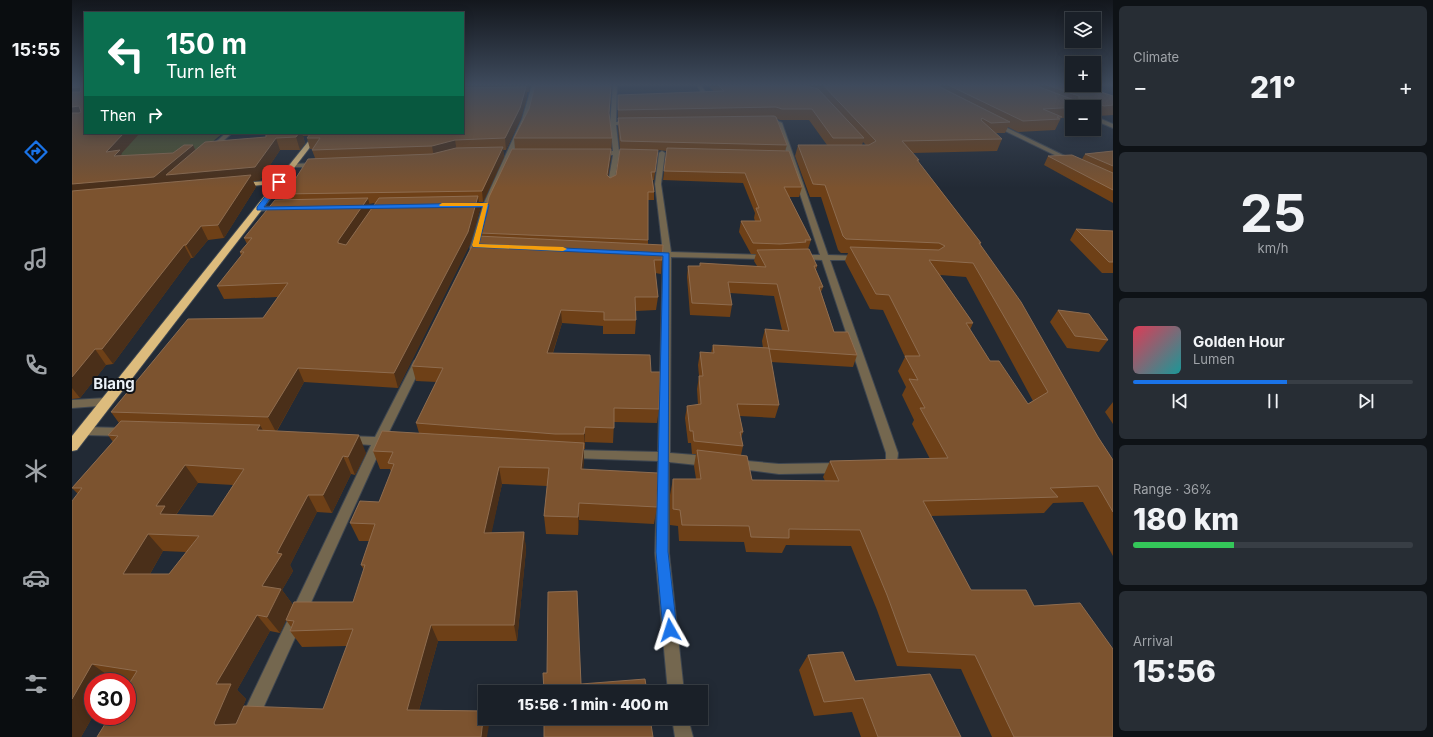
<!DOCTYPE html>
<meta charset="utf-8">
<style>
body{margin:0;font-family:Inter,sans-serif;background:#272d34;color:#f1f3f6;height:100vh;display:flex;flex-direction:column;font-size:15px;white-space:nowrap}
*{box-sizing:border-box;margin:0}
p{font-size:13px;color:#9fa3a8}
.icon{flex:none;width:22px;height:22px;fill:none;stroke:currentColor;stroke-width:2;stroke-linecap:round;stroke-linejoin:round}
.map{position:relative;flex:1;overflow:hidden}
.panel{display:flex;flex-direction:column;gap:6px;padding:6px;background:#0e1216;width:320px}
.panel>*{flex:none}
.top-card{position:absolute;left:12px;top:12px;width:380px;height:122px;border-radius:0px;box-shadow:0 2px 10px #0003,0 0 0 1px #383e45;background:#0b6e4f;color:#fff;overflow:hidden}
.fabs{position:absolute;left:993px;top:12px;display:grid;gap:8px}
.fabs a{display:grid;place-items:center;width:36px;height:36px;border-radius:0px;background:#1a2028;box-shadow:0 2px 10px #0003,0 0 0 1px #383e45;font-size:20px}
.speed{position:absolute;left:12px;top:673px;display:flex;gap:8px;font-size:20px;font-weight:700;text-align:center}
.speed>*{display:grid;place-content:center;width:52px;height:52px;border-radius:50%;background:#1a2028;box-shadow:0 2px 10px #0003,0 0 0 1px #383e45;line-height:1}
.speed .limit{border:6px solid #d22;background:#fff;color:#111}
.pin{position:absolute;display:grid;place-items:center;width:34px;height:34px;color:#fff;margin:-17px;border-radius:8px;box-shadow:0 2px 6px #0006}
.me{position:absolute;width:44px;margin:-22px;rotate:354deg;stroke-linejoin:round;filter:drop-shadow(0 0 3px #0008)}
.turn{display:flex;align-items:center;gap:14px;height:84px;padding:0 16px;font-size:18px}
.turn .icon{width:52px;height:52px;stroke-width:2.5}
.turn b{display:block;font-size:28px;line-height:34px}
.then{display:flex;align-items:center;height:38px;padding:0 16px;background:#0003;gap:8px;font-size:15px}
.big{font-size:30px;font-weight:800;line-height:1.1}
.panel .tile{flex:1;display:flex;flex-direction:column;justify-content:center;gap:6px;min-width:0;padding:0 14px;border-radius:6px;background:#272d34}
.panel .dial{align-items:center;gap:0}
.dial b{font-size:52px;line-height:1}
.song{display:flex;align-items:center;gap:12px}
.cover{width:48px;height:48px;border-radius:6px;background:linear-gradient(135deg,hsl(350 70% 55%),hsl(180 70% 35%))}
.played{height:4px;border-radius:2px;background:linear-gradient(90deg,#1a73e8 55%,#383e45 55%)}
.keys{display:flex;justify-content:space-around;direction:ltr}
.heat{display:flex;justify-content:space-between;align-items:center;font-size:22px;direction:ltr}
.charge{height:6px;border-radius:3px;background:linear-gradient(90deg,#34c759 36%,#383e45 0)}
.trip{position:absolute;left:406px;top:685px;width:230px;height:40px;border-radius:0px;background:#1a2028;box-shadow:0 2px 10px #0003,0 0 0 1px #383e45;font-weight:800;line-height:40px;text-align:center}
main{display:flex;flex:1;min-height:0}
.tab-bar{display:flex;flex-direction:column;width:72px;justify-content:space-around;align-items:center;background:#0a0d10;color:#9fa3a8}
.tab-bar .icon{width:28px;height:28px}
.tab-bar .selected{color:#1a73e8}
.tab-bar b{font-size:18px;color:#f1f3f6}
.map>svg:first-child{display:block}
</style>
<main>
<nav class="tab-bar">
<b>15:55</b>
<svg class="icon selected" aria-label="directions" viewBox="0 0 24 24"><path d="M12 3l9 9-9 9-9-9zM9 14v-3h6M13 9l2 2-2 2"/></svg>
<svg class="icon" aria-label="music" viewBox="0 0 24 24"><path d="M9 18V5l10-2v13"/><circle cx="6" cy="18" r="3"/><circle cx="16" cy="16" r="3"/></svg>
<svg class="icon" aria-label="phone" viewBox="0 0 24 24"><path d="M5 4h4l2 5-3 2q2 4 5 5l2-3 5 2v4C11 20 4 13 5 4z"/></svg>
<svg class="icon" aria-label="climate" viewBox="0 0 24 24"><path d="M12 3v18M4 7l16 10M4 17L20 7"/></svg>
<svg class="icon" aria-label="car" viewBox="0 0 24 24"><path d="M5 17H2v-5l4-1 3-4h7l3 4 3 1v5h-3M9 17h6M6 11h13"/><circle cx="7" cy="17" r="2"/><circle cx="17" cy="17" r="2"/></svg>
<svg class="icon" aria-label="filters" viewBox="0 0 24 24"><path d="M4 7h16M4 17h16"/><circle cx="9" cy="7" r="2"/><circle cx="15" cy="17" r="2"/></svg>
</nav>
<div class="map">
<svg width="1041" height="737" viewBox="0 0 1041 737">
<rect width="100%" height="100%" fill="#222a35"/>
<path fill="#4d512d" d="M58,133H151L123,156L48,157Z"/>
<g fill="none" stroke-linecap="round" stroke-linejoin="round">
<defs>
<path id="minor" d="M460,85H464L456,119L417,205L406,248L402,250H399L398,248L411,205L450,119Z
M541,85H545L544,122L559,121L562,123L544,125L547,151H560L563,153L560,155H547L542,183L539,185L536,183L541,155H526L523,153L526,151H541L538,124Z
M625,85H629L638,100L630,102V100L633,99Z
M1022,116L1041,124V128L1022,120Z
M702,119L710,123L756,255L787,256L791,258L787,260H758L826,453C826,464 818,473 807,469L805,466L807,463L814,459V453L750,260L727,259L723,257L727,255H748L705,124L690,121Z
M923,122L1001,160L1002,161L997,162L921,125V123Z
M154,133H160L141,150H137V148Z
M590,151L593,153L589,184L599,252L695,255L699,257L695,259L599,257L598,453L635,456L639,458L641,461L639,464L635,466L597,462V553L612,692H596L583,553L586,461L500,458L496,457L494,454L496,451L500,450L586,452L591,256L585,254L591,252L583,184L587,153Z
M221,164L245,163L248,165L245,167H219L218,166Z
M209,206L212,208L211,209L187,211L184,209L187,207Z
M347,358L352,361L314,438L322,439L324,442L322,445L310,446L178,737H160L299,445L272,443L270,440L272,437L276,436L303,437L342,361Z
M35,398L39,399L40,402L39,405L0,408V400Z
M12,427L52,428L56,429L58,432L56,435L52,436L12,435L8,434L6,431L8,428Z
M665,460L707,464L767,463L771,465L773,468L771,471L767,473L707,474L661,468L659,465L661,462Z
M600,718H616L621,737H603Z"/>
<path id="major" d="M207,180L209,181V183L169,187L166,185L169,183Z"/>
<path id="highway" d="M243,133H249L5,450L0,451V436Z"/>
</defs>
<use href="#minor" stroke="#3e4650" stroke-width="2"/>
<use href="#major" stroke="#3e4650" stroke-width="2"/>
<use href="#highway" stroke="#3e4650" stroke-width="2"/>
<use href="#minor" fill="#74674f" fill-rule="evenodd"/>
<use href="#major" fill="#bfa470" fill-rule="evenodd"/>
<use href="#highway" fill="#ddbc7d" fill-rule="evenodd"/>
</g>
<path fill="#6e4017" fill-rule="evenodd" d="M0,85L50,156L101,153L123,150L194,137V133H391V85H459L457,92H455V97L449,118L434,150H431L432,157L411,202H407L408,209L398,244L326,388L232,382L205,431L294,453L283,475L279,474L260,513L245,512L218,565L221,571L210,590L221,605L281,602L292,570L289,565L297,541H287L278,523L307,502L319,472L318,469H308L301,451L347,433L344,423L365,382L344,381L340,366L408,236V233L443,149L442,138L457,109L463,85H540L537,117L540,138L539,156L536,176L538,178L544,175L548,150L546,126V105L642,92L636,85H1000L1041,96V115L1026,116L1022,115V107H1000V118H989L983,130L946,132L936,127L933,133H924L930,139L925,151L840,153L847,160L846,161L909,243L908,244L1026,437L1041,460V556L1011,502L981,503L972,513L859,516L899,590L1041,737H920L889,669L825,666L805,610L779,546L714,545L710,553L674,552L672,542L607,541L606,526L598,525V495L601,479H624L622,466L624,454H620L619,443H616L613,418L615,406L626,405L625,389L627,376L626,365L628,352L639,353L641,345L691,348L690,341L693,329L710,330L702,296L658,293L660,305L658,317L618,315L615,277L616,266H628V263L685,266L682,261L684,254H679L667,232L669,221H683L682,218L683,213L671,183L591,180L595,151L586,150L582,180H581L582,192V200H576V244L590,260L589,274L583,273L586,297L584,310L564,311V320L563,334H531V326L490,323L481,353L579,372L587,409L585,423L542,422L541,443L513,442V449H512L511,469L585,507L582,524L507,520L506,535L474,534L472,516L475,486L430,484L419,533L452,532L454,550L445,641H366L347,710L412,711L413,713V718H415L417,725L25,737L58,682L41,679L21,682V716L9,737L6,494L0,488L41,442L36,435L47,423L39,412L191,318L206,297L152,299L145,286L169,256L168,252L175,244L172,238L211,200L209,194L243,158L240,150L241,149H238L235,138L237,136H231L233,143L228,150H208L188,180L181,181L184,187L152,238L136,240L121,258H119L41,364L34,365L8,398L0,399ZM705,119L708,120H737L755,145H726L723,156L738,197H749L766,250L769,253H776L773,261L798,309L811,310L833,357L826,371L834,387L830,395L842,420L840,424L858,459L758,461L751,477L753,481L680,480L669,455L671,446L669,438L671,432L668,416L703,418L707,405L699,362L781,367L785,355L762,332L749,292L751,287L744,270L745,266L736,249L739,240L717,197H727L730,187L713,151L715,145ZM791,142L794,145H790ZM303,203L299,210L297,204ZM868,275L894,277L961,401L956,404L918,361L898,330L901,323ZM126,483L161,485L141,516L104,515ZM91,551L114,552L97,574H78ZM214,620L219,627L218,631L230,647L275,646L251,709L164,723L174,699L165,690L198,631L208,633Z
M1041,151V203L972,165L976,156L1010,159L1013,154Z
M1004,229L1041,231V273H1030L998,240Z
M986,310L1036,340L1027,352L995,348L978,322Z
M1041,402V424L1033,412Z
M736,655L783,681L889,737H789L780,712L742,716L727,670Z"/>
<path fill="#4a2f19" d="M0,85L8,87L13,96L0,98Z
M456,85H459L457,92Z
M539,85H540L536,124L537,113Z
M454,87L455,97L449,118L434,150L433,138Z
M7,106L13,116L0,118V107Z
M52,133H68L49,154L54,162L34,152Z
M227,133H230L233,143L228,150L224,137Z
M204,138L208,150L188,180L181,181L184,187L152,238L146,225L101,188L97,182L89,189L0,198V184L82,177L121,145L126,156Z
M383,140L385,152L362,158L360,146Z
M431,147L432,157L411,202L410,191Z
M539,149V156L535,183V175Z
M406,196L408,209L398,244L326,388L322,373Z
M296,198L299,211L270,256L266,241Z
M129,226L136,240L121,258L114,245Z
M112,245L119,258L41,364L30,349Z
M489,310L490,323L476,367L475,353Z
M23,349L34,365L8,398L0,388V377Z
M226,368L232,382L204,432L196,417Z
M188,425L198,443L185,430Z
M513,427V449L512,434Z
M287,435L294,453L283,475L276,457Z
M512,443V460L510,487L509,469Z
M271,456L279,474L260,513L251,495Z
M113,465L126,483L102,517L88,514L84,506Z
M427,467L430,484L416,550L412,533Z
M236,495L245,512L218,565L221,571L210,590L221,605L208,633L195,617L190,586L205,553Z
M507,503V520L506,535V517Z
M452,532L454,550L445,641L442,625Z
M76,534L91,551L68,591L51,574Z
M185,615L198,631L165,690L174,699L159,736L143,725L142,723L144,684Z
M359,625L366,641L343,724L335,710Z
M20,664L41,679L39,682H21V716L9,737H0V699Z
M412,711L413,713V718H415L417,725L415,737H409Z"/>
<path fill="#7c532f" stroke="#8e6c4f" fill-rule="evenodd" d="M0,85H13V133H52L34,152L48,150L42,156L101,153L112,145H121L82,177L0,184V113H7L9,112L7,106L0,107V92H8L9,90L8,87L0,88Z
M463,85H539L537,113L540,138H442L457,109Z
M646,85H731L746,89L792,138H761L740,109H710L704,107L546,110V95L652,91Z
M751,85H864L938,122L919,123L910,118L909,120L930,139L830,141L847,160H845L909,243H907L949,302L1026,437L1041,460V512L1026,486L978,488L986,497L851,501L899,590H954L962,606L1008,603L1041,649V737H942L903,655L836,652L815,595L788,530L717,529V538L679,537L677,526L610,525L608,510L601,509V479H629L625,450L675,456L680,480L767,481L758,461L876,458L848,408H853L837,379L846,380L833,356H848L817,295L804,294L778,247L867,250L873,246L867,243L774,239L771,236L753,185L741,184L726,145H797L804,141ZM857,260L901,263L976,392L956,404L927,361H918L894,323H901Z
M876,85H962L1005,101L1007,100V96L975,85H1008L1041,96V105L1032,106L1027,104L1026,106L971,109L990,117H985L988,119L951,121Z
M454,87L448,108L433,138L383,140L360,146L240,150L248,138H235L239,133H391V88Z
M702,116L704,117L715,145L549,141L546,118Z
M194,133H227L224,137L204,138L183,167L94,175L133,142L194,137Z
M431,147L410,191L209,194L220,181H222L236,159L360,154L384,148Z
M595,148L717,151L730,187H712L739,240H733L734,242L708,244L681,243L669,221H689L684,208H687L673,173L592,171Z
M440,149H539L535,175L538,178L544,175L548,149L586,150L583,172H579L582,192H576V240L408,233L417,197Z
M1041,151V166L1013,154Z
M1000,155L1041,173V190L976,156Z
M179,175L146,225L129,226L114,245H112L30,349H23L0,377V191Z
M406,196L396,232L322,373L226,368L196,417L39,412L116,319L191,318L216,283L145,286L172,252H168L180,238H172L203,200L296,198L266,241V243L274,245L307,198Z
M1004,229L1041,231V262H1037Z
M405,236L591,245L590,260H582L586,297H563L564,320H532V312L489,310L475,353L578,355L579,372H588L587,409L542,408V428L513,427L512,434H483L344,423L371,368L340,366Z
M737,249L745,266H742L751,287H747L762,332H776L785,355L697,349L693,329L717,331L705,284L656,282L660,305L620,303L616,266H628V263L694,267L685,250Z
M986,310L1017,314L1036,340L1003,336Z
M641,345L697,348L707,405L665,404L671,432H668L671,446L622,441L621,431H618L615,406L629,404L627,376H631L628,352L642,353Z
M49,421L188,425L185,430L287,435L276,457L271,456L251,495H236L205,553L210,554L190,586L209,589L195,617L185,615L144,684H159L142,723L143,725L164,724L172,706L251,709L281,629L218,631L222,621L214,620L222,602H281L293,565H289L303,524L278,523L288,501L307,502L322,464L316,463L321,452L301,451L310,431L512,443L509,469L586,473L585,507L507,503L506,517L472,516L477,468L427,467L412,533L452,532L442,625H359L335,710L412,711L409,737H25L38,716H55V687L65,671L20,664L0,699V501L10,488H0L46,436L36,435ZM113,465L172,469L141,516L88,514L93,506H84ZM76,534L127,536L97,574H51Z
M505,591L509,684L573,679L575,692H472L471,673H475L476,592Z
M771,652L783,681L858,674L889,737H806L791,698L752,702L736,655Z
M472,718H578L581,737H472Z"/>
<linearGradient id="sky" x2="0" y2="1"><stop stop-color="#13171d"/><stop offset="0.45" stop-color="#3e4a5c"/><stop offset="1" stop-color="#3e4a5c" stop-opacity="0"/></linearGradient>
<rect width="1041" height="188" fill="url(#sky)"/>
<path fill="#1a73e8" stroke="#114b97" d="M205,181L210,182L192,207L414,203L417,205L407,244L597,253L596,552L605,630L603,635L598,637L593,635L591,630L584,552L591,256L401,247L400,245L411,207L185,210V207Z"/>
<path fill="#f59e0b" d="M370,203H416L407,244L491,247L495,249L491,251L401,247L400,245L411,206H368L367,205Z"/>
<g text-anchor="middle" stroke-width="4" stroke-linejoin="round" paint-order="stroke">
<g font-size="15" font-weight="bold" fill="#ecf2f9" stroke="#0f1217">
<text x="42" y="389">Blang</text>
</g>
</g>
</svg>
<div class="fabs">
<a><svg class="icon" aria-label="layers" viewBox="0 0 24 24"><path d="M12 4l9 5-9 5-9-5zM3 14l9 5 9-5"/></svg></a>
<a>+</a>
<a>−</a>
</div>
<div class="speed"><div class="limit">30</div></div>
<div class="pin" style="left:207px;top:182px;background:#d93025"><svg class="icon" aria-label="arrive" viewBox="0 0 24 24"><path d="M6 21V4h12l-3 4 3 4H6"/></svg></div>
<svg class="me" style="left:598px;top:630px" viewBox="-20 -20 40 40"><path d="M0-17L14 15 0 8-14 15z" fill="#1a73e8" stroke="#fff" stroke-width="4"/></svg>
<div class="trip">15:56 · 1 min · 400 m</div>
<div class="top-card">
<div class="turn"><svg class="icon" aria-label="left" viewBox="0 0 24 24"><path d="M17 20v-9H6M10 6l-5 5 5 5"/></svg><div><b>150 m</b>Turn left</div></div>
<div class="then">Then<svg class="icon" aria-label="right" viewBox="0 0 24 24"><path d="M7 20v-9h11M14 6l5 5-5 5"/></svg></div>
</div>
</div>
<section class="panel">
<div class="tile"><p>Climate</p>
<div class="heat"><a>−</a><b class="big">21°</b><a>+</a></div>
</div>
<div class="tile dial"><b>25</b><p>km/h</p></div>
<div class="tile">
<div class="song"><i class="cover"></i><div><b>Golden Hour</b><p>Lumen</p></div></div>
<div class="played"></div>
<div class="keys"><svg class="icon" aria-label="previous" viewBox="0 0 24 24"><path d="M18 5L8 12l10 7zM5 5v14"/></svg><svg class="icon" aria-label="pause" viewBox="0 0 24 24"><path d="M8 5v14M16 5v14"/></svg><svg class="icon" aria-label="next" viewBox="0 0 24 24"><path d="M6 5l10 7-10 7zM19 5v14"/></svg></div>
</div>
<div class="tile"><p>Range · 36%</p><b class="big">180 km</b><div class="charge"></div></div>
<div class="tile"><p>Arrival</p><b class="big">15:56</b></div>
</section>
</main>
